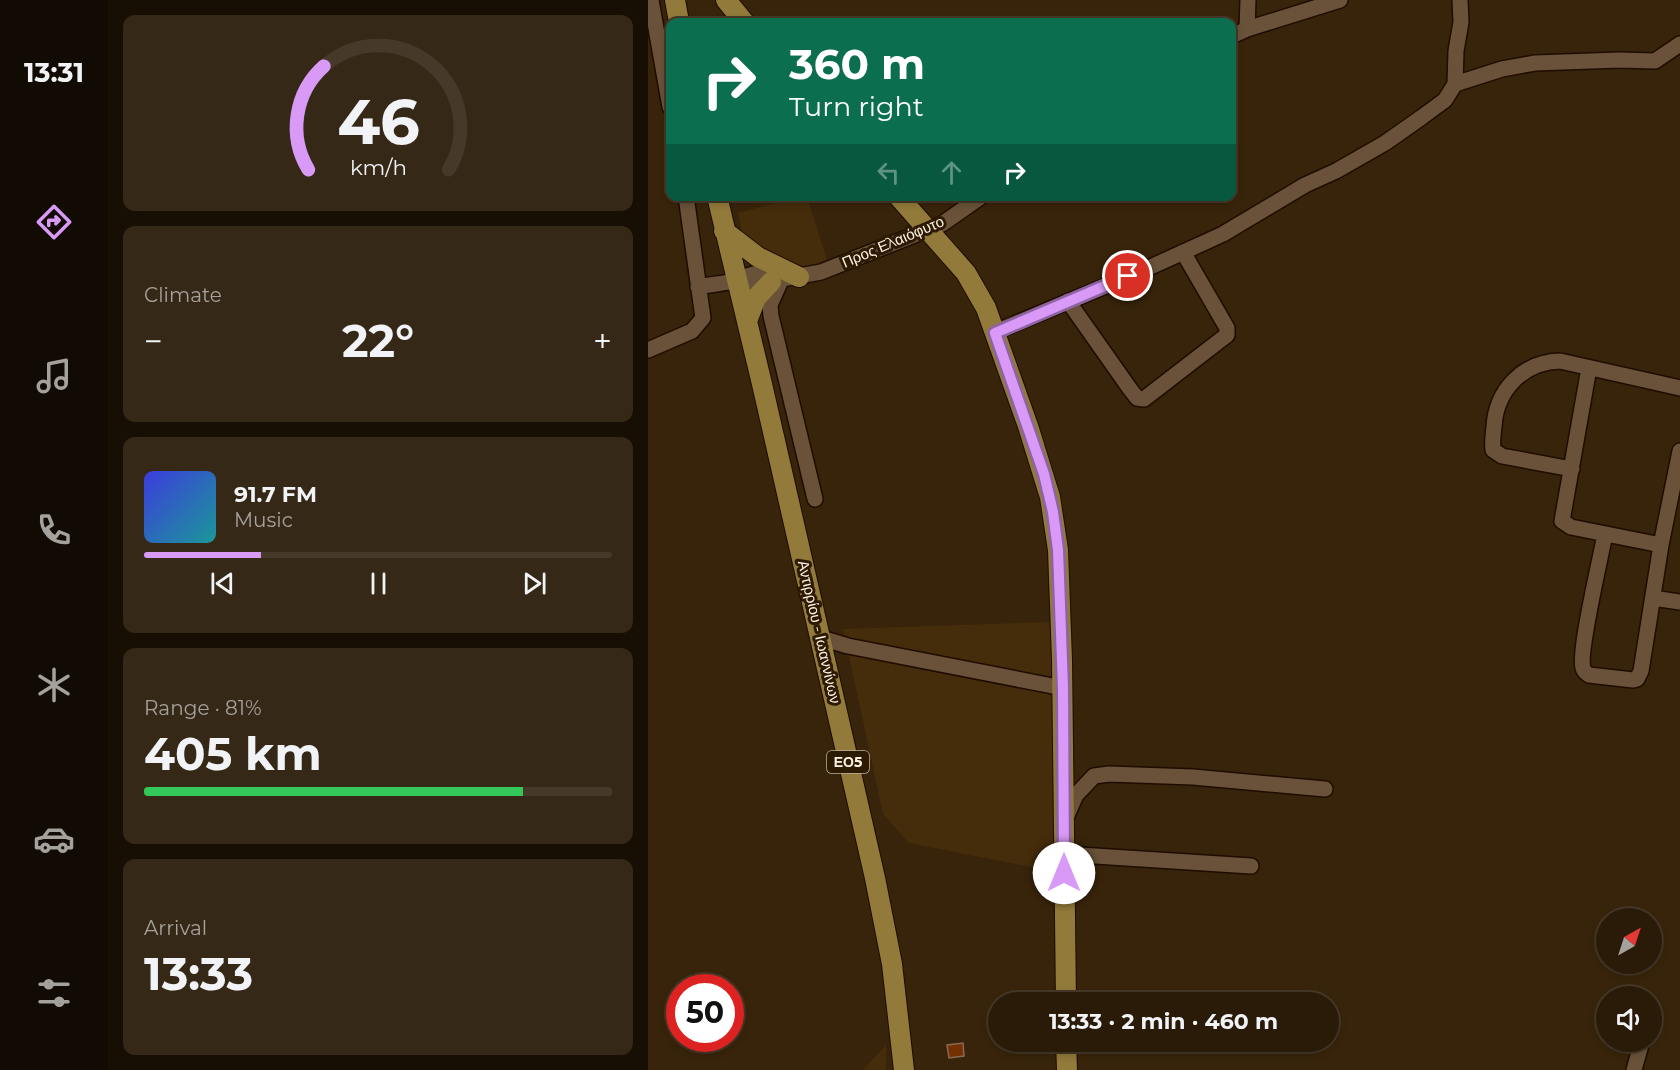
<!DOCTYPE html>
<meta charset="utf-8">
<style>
body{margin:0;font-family:Montserrat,sans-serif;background:#362816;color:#f1f3f6;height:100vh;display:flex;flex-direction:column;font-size:22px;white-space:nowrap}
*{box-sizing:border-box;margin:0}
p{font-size:20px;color:#a5a19c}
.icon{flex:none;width:33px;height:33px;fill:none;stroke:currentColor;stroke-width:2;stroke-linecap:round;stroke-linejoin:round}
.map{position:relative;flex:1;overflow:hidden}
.details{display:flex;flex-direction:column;gap:15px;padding:15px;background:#170f04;width:540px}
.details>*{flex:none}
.banner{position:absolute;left:18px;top:18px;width:570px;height:183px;border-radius:12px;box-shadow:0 3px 9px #0003,0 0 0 2px #463929;background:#0b6e4f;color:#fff;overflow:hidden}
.needle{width:39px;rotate:39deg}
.buttons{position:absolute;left:948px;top:908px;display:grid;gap:12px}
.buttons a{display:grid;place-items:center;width:66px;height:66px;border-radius:50%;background:#2a1b08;box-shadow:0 3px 9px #0003,0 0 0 2px #463929;font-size:30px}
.speed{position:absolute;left:18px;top:974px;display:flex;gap:12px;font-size:30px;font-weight:700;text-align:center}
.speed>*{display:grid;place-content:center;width:78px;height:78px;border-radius:50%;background:#2a1b08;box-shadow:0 3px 9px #0003,0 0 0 2px #463929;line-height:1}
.speed .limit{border:9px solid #d22;background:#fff;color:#111}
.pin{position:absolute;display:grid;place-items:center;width:51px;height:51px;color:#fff;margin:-26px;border:3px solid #fff;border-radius:50%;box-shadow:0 2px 6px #0007}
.me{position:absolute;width:66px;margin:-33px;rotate:0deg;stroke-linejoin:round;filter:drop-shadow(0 0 4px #0008)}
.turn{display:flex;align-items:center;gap:21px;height:126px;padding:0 24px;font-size:27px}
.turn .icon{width:78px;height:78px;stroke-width:2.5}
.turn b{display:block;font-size:42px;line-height:51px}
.lanes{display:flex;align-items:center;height:57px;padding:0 24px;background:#0003;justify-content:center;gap:30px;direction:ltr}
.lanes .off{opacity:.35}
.big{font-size:45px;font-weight:700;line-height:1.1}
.details .widget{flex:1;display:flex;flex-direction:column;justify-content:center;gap:9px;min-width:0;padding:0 21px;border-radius:12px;background:#362816}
.details .dial{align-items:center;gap:0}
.dial svg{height:156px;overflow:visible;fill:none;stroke:#463929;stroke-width:7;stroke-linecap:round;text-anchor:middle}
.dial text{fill:#f1f3f6;stroke:none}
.song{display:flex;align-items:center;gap:18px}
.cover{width:72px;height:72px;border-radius:9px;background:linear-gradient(135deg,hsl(240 70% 55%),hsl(180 70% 35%))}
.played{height:6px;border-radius:3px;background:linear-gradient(90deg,#d99af7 25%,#463929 25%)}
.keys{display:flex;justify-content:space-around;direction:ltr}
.heat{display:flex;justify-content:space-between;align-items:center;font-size:33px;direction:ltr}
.charge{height:9px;border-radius:4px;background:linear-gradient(90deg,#34c759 81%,#463929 0)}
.trip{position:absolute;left:340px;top:992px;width:351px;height:60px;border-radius:30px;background:#2a1b08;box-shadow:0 3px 9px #0003,0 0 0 2px #463929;font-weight:700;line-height:60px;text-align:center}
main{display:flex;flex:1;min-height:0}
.tabs{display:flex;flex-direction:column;width:108px;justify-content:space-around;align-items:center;background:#110b03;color:#a5a19c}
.tabs .icon{width:42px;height:42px}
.tabs .active{color:#d99af7}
.tabs b{font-size:27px;color:#f1f3f6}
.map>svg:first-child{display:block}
</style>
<main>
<nav class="tabs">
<b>13:31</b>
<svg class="icon active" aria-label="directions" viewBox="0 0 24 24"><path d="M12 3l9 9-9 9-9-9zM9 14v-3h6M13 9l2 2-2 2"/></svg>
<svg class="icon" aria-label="music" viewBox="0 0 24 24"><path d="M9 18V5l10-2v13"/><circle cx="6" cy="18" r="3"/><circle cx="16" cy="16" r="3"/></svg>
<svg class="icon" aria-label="phone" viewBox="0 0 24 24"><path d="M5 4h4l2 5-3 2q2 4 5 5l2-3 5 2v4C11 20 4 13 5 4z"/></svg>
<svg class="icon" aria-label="climate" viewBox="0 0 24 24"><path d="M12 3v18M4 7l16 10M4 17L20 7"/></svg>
<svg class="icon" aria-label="car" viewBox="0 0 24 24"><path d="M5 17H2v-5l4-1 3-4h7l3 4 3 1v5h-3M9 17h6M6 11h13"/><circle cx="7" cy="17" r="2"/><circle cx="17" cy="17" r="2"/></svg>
<svg class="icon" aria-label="filters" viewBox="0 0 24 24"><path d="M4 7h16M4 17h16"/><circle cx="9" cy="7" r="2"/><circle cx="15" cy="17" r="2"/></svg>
</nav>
<section class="details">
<div class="widget dial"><svg viewBox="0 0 100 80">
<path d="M14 69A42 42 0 1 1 86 69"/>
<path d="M14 69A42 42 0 0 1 22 16" stroke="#d99af7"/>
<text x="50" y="56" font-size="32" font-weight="700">46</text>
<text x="50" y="72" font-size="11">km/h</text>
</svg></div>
<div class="widget"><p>Climate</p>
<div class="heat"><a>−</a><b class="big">22°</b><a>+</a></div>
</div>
<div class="widget">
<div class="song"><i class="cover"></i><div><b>91.7 FM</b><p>Music</p></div></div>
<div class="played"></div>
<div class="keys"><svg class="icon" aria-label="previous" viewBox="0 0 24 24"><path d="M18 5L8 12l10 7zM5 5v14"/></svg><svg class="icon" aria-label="pause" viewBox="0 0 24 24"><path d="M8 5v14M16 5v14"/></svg><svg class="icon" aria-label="next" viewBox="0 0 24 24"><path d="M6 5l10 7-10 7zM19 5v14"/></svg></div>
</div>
<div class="widget"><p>Range · 81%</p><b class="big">405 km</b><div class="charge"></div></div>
<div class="widget"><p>Arrival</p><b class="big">13:33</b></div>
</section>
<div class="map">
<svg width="1032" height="1070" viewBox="0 0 1032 1070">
<rect width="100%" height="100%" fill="#38240a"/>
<path fill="#452c0b" d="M150,197H159L179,260L151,270L96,242L90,213Z
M403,622L408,872L261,843L235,814L195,629Z
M238,1045V1070H215Z"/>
<path fill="#753001" stroke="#896858" stroke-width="1.5" d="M315,1043L316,1056L301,1058L299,1045Z"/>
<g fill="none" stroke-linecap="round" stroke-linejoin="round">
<defs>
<path id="minor" d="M3,0L22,107
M599,29L600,0
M584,36L599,29L692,0
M807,84L854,69L887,63L971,60L1007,61L1032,44
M134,278L122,305L123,316L167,499
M88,280L106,284L173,272L294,224L334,196
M50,287C63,284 77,284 88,280C108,273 113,269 134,278
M420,301L482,389L489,398L496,399L579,335V328L535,252
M347,332L496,270L575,234L657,185L688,171L737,143L774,117L797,100L807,84L808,51L813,22L812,0
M0,350L44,331L55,318L38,196
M941,368L914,521L923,527L1013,545
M924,469L854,456L845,450C844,443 845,435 846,427C848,390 875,362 912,361L1032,388
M957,534C953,556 930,653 935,668C936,672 938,673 941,675L985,680L989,679L993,671L1013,545L1032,451
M1005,598L1032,602
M173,638L200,646L415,688
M417,820L428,795L446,776L461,774L545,777L677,789
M416,854L603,866
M986,1070L994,1041"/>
<path id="major" d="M27,0L31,22
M78,0L96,22
M69,196L114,384L227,878L244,964L256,1070
M250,196L318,273L338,308L380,426L402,497L410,550L414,660L418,1002
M76,231L110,257L151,277
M99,321L108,298L123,282
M418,1041L419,1070"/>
</defs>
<use href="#minor" stroke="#1e0c00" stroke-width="18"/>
<use href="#major" stroke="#1e0c00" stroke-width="22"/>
<use href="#minor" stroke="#695239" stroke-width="15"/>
<use href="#major" stroke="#927a3a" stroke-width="20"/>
</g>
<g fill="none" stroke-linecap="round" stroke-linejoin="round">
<defs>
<path id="route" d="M416,873L415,688L410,550L405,512L396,474L347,333L480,276"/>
</defs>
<use href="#route" stroke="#8d64a1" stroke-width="15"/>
<use href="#route" stroke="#d99af7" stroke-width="10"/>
</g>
<g text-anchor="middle" stroke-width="6" stroke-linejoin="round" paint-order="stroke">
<rect fill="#2d1a02" stroke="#c0b09f" stroke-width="1.5" x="179" y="751" width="42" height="22" rx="4.5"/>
<g font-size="14" font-weight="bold" fill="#fff1e2">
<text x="200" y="767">ΕΟ5</text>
</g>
<g font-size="15" fill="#fff1e2" stroke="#2d1a02">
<text transform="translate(245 242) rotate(-23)" y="5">Προς Ελαιόφυτο</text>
<text transform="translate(171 632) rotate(77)" y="5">Αντιρρίου - Ιωαννίνων</text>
</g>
</g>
</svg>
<div class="buttons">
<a><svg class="needle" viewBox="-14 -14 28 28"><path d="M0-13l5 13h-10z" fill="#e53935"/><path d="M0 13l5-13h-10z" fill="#a5a19c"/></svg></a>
<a><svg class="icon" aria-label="sound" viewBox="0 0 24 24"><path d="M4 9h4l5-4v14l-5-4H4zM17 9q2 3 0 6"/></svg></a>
</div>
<div class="speed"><div class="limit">50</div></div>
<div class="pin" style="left:480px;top:276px;background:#d93025"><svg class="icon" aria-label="arrive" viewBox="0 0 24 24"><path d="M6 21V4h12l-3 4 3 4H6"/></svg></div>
<svg class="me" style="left:416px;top:873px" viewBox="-20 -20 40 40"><circle r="19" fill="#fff"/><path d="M0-13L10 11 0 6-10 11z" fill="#d99af7"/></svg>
<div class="trip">13:33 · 2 min · 460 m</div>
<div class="banner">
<div class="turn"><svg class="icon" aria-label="right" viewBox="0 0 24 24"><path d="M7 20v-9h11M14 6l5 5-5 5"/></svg><div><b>360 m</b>Turn right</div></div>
<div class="lanes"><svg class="icon off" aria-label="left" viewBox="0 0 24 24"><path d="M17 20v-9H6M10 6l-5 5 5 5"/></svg><svg class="icon off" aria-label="ahead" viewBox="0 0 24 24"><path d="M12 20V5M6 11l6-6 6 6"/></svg><svg class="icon" aria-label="right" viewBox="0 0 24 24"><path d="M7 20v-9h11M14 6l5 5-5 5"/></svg></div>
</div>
</div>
</main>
